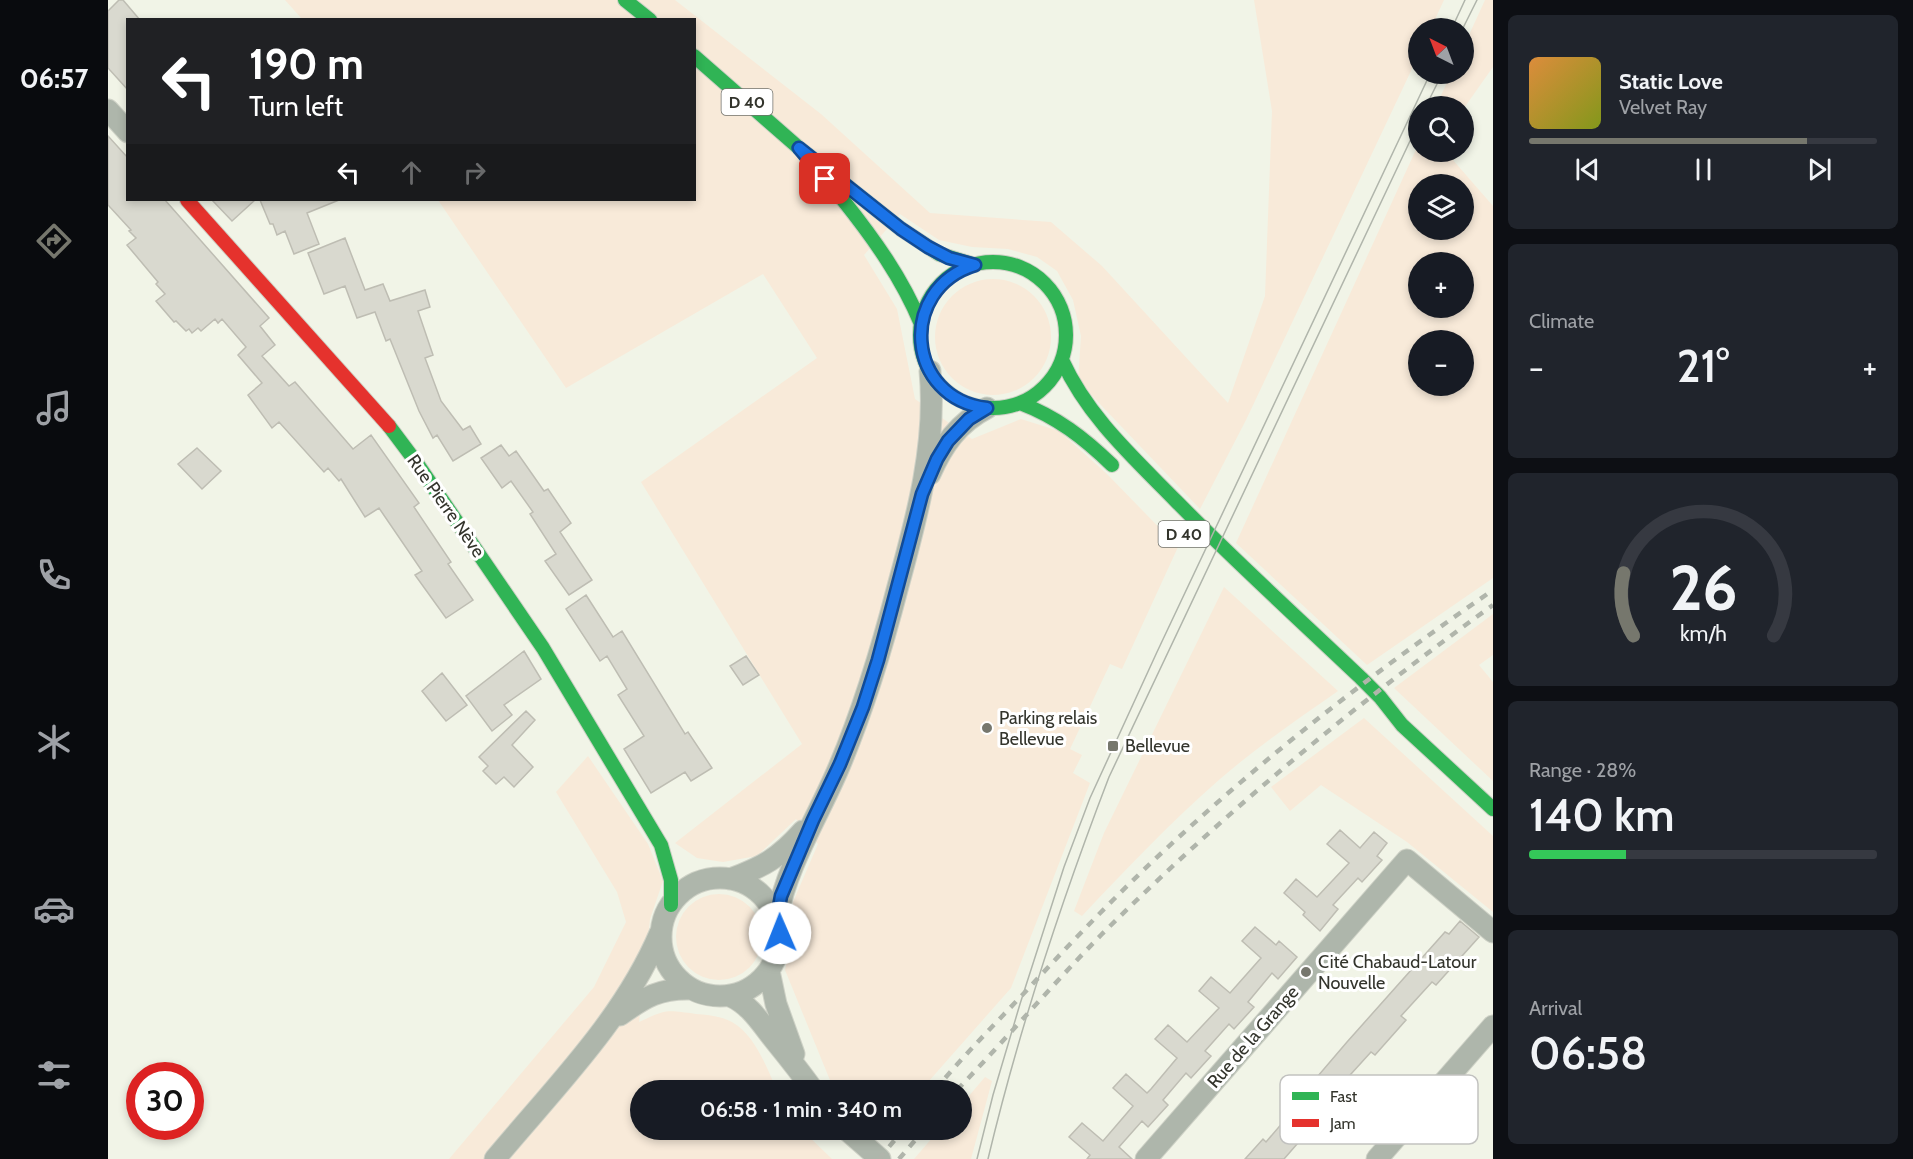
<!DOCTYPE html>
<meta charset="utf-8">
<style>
body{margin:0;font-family:Cabin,sans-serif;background:#20242c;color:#f1f3f6;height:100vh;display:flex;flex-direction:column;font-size:22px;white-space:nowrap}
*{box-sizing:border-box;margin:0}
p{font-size:20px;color:#9ea1a6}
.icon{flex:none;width:33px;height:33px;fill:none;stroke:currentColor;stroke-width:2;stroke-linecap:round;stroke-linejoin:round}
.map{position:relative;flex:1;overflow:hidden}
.details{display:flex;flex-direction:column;gap:15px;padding:15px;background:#0d0f14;width:420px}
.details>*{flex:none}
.hud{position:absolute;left:18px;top:18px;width:570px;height:183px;border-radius:0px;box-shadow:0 3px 9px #0003;background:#202124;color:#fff;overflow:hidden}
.needle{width:39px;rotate:318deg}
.fabs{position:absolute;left:1300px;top:18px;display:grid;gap:12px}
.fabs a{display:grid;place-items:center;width:66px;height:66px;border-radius:50%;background:#171b24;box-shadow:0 3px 9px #0003;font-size:30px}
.speed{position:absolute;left:18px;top:1062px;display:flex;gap:12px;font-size:30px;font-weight:700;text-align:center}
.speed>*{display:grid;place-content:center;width:78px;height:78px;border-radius:50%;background:#171b24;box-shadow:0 3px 9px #0003;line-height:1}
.speed .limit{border:9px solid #d22;background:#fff;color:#111}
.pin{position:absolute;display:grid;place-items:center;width:51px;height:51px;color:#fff;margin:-26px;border-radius:12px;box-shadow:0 3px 9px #0006}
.me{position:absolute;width:66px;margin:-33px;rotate:359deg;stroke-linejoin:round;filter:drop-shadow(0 0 4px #0008)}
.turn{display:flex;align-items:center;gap:21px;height:126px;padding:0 24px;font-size:27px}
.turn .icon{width:78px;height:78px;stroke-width:2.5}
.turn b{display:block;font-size:42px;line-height:51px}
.lanes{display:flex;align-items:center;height:57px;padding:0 24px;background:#0003;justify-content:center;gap:30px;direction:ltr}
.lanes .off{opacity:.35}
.big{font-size:45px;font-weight:600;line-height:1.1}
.details .tile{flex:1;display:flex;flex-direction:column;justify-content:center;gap:9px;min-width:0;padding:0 21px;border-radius:9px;background:#20242c}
.details .dial{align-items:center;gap:0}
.dial svg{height:156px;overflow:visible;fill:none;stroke:#363941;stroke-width:7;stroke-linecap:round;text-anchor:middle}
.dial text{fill:#f1f3f6;stroke:none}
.song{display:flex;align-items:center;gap:18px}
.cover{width:72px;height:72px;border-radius:9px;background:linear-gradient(135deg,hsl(30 70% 55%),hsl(70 70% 35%))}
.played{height:6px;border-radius:3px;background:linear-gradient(90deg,#76776d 80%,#363941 80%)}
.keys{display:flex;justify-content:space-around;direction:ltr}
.heat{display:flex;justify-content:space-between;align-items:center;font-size:33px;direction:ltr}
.charge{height:9px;border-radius:4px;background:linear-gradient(90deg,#34c759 28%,#363941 0)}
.trip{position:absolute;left:522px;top:1080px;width:342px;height:60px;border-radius:30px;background:#171b24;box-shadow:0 3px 9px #0003;font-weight:600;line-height:60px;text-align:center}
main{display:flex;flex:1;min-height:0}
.tabs{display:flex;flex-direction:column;width:108px;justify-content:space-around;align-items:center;background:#090b0e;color:#9ea1a6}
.tabs .icon{width:42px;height:42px}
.tabs .active{color:#76776d}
.tabs b{font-size:27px;color:#f1f3f6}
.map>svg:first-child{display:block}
</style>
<main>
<nav class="tabs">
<b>06:57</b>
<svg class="icon active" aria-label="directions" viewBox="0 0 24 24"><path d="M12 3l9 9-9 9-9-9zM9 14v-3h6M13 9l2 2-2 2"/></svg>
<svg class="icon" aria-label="music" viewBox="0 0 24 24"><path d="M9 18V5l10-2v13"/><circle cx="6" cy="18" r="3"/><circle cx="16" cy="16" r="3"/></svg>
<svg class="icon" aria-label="phone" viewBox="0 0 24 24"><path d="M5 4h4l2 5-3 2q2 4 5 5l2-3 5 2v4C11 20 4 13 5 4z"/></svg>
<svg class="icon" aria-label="climate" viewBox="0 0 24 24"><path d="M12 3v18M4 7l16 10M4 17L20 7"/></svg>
<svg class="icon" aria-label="car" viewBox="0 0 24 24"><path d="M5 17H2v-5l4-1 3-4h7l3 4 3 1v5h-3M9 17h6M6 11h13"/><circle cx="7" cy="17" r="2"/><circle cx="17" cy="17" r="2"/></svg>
<svg class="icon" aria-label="filters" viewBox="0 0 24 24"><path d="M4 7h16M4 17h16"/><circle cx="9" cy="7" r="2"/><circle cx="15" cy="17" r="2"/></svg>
</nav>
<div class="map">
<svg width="1385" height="1159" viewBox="0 0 1385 1159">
<rect width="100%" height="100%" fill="#f1f4e7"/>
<path fill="#f8ead9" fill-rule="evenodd" d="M177,0H567L713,114L822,213L943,222L994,266L1120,403L1157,296L1164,111L1146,0H1336L1323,28H1311V54L1138,420L1092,509L970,381L973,336L965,300L949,271L929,257L900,249L864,247L831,240L792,214L756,255L789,309L807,399L864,439L913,419L951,431L999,474L1070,547L1014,669L1002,664L962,749L974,755L965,773L982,783L903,988L813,1090H726L677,970L683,944L685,902L710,844L688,819L649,856L615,862L589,858L567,843L694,744L533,482L709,358L655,274L458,388L330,200H586V20L194,19Z
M1377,0H1385V67L1356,108V106H1328L1343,74H1356V46Z
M1311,143V152H1338L1385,206V578L1259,665L1128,543ZM1311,184H1356V230H1311ZM1311,262H1356V308H1311ZM1311,340H1356V386H1311Z
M827 337a58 58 0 1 1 116 0a58 58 0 1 1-116 0Z
M1116,587L1230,691C1190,719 1149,747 1112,779C1063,822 1019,868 974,916L966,911L996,833Z
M1385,614V655L1371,665L1385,682V781L1286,688Z
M1256,718L1385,836V912L1299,842L1213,785L1182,811L1163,787Z
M480,756L540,844L555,881L542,919L531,1022C559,1009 558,1010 588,1014C600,1015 613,1016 624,1022C648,1036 658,1067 669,1090H532V1130H694L724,1159H341L486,987L518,922L509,892L448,792Z
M568 937a43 43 0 1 1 86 0a43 43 0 1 1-86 0Z
M877,1077L884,1081L863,1159H806L831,1130H854V1104Z"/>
<path fill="#d9d9cf" stroke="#bebdb3" stroke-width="1.5" d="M11,0H15L32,20H20V90L0,68V11Z
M0,136L20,158V200H57L161,318L152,326L167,345L154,356L181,386L187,382L245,449L263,435L311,503L306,507L343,562L340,564L365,600L338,618L307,575L314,571L271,508L257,517L233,479L231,481L220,468L216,472L171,422L164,428L140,395L154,383L130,355L138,347L114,319L110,323L107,319L93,331L90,328L84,333L81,329L78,331L68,321L66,322L48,301L57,294L48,284L50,282L19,245L28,238L21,231L23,230L0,205Z
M104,200H147L124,221Z
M152,200H231L199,213L211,244L186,254L177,231L169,235L165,224H162Z
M237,238L257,290L275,284L282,301L317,290L322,307L310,311L325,355L317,358L333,401L355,430L362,426L373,444L345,461L329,435L325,438L311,411L282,339L278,341L267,312L249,318L237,286L216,294L200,253Z
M393,445L401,456L408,451L436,491L440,489L463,523L452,532L484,580L461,595L437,561L448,554L422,514L425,512L403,481L394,488L373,458Z
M89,448L113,471L94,489L70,464Z
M478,595L505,637L514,631L577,734L580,732L604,768L583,781L577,772L543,793L516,749L536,736L510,695L519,689L499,656L492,661L458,609Z
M416,651L433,679L396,705L404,715L384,731L358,696Z
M638,656L651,675L635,685L622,666Z
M334,673L359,705L338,721L314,691Z
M418,711L427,720L404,745L425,767L406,787L396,777L388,784L375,771L380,766L371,757Z
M1232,830L1252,848L1266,832L1279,843L1269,856L1274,860L1254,882L1250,878L1225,905L1230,909L1212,931L1195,915L1197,912L1176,893L1188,879L1209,897L1241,863L1219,844Z
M1352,921L1371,937L1328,985L1324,982L1293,1016L1298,1020L1267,1055L1263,1052L1233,1085L1237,1089L1176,1159H1137L1155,1139L1158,1142L1188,1107L1186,1104L1239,1042L1337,932L1341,934Z
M1147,927L1168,945L1171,941L1189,957L1170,979L1164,973L1140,1002L1146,1007L1126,1029L1121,1024L1097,1051L1103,1056L1083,1078L1078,1073L1055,1100L1060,1105L1040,1127L1034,1121L1011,1147L1024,1159H979L982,1155L961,1137L974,1123L995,1141L1025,1106L1005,1088L1018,1074L1039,1093L1043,1089L1069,1058L1047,1039L1060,1025L1079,1042L1111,1008L1091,991L1103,977L1122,993L1153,958L1134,941Z"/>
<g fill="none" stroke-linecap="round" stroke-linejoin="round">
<defs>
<path id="street" d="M0,110L20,132
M822,474C835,445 850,423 879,408
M553 937a59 59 0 1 1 118 0a59 59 0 1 1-118 0Z
M622,879C655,867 671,858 695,831
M669,918C679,864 710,817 731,767C756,708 774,648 790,586C809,517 829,443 822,371
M661,971L668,1004L686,1054
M622,996C643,1005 654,1025 668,1042C681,1058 693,1073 705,1090
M512,1015C537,997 552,988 583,989
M739,1130L772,1159
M387,1159C447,1087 515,1020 552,933
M1038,1159L1299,860L1385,932
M1269,1159L1385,1026"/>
<path id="fast" d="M517,0L542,20
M586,56L691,148L793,229L831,254L867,265
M735,200C766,239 794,278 813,324
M812 335a73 73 0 1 1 146 0a73 73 0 1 1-146 0Z
M954,360C980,417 1025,457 1068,501C1128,562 1191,619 1253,678L1272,697L1294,725L1385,809
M912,403C949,417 976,438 1004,465
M281,426L308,462L435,648L553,845L563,880V905"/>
<path id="jam" d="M79,200L281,426"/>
</defs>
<use href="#street" stroke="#ced1c6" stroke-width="23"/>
<use href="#fast" stroke="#ced1c6" stroke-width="16"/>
<use href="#jam" stroke="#ced1c6" stroke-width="16"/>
<use href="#street" stroke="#aeb6ab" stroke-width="21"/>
<use href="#fast" stroke="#30b455" stroke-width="14"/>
<use href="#jam" stroke="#e5322d" stroke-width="14"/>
<path stroke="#b0b5ab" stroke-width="1.5" d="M1344,28L1357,0
M1355,28L1369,0
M1318,106L1334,74
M869,1159L885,1095L912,1004L956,867L982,798L1049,652L1322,74
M880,1159C911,1029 953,902 1001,777L1311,122"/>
<path stroke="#b0b5ab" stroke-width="4.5" stroke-dasharray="8 8" stroke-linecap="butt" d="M827,1090C856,1055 888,1023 919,990C968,937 1018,885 1072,836C1170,746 1276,665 1385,590
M849,1090C898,1039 944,985 994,934C1115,814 1246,705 1385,605
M771,1159L795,1130
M791,1159L816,1130"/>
</g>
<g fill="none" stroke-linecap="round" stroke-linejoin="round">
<defs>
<path id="route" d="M672,933L669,918L673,896L705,820L732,764L755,707L770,660L814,494L829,459L840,441L861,419L879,408C798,399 789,289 867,265L841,258L820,247L793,229L691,148L717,179"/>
</defs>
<use href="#route" stroke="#114b97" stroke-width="15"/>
<use href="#route" stroke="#1a73e8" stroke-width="10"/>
</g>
<g fill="#76776d" stroke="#fff" stroke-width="2">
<circle cx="879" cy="728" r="6"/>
<rect x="999" y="740" width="12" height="12" rx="3"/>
<circle cx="1198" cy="972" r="6"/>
</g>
<g text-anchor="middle" stroke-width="6" stroke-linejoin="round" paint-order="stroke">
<g fill="#fff" stroke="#70716b" stroke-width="1.5">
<rect x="613.5" y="89" width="51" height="26" rx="4.5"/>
<rect x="1050.5" y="521" width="51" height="26" rx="4.5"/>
</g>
<g font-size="16" font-weight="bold" fill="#33342c">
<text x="639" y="108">D 40</text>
<text x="1076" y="540">D 40</text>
</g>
<g font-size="18" fill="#33342c" stroke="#fff">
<text transform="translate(338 506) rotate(55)" y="6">Rue Pierre Nève</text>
<text transform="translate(1145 1037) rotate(-49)" y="6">Rue de la Grange</text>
</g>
<g font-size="18" fill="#33342c" stroke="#fff" text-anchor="start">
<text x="891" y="724">Parking relais<tspan x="891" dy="21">Bellevue</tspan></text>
<text x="1017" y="752">Bellevue</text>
<text x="1210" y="968">Cité Chabaud-Latour<tspan x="1210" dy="21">Nouvelle</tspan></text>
</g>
</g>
<rect x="1172" y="1075" width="198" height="69" rx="9" fill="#fff" stroke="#c2c2c0" stroke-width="1.5"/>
<rect x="1184" y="1092" width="27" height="8" fill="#30b455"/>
<rect x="1184" y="1119" width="27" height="8" fill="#e5322d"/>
<g font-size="16" fill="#33342c">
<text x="1222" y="1102">Fast</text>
<text x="1222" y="1129">Jam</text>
</g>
</svg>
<div class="fabs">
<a><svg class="needle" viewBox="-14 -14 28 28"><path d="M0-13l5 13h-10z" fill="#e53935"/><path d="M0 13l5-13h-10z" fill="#9ea1a6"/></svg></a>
<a><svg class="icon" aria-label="search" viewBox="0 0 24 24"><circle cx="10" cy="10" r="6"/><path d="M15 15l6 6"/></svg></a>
<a><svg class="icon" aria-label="layers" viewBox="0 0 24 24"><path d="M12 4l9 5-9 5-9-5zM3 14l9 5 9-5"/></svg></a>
<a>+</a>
<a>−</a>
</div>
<div class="speed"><div class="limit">30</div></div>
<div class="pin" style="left:717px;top:179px;background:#d93025"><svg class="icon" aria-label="arrive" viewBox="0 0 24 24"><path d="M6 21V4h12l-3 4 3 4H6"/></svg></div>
<svg class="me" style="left:672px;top:933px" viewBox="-20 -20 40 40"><circle r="19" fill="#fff"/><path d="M0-13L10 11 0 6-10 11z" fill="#1a73e8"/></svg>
<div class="trip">06:58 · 1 min · 340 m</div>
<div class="hud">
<div class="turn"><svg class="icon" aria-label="left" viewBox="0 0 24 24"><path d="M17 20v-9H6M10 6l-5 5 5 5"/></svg><div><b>190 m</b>Turn left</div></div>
<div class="lanes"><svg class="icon" aria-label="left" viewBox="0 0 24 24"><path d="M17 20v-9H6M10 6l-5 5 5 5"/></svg><svg class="icon off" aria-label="ahead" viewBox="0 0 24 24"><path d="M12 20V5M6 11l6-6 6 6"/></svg><svg class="icon off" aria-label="right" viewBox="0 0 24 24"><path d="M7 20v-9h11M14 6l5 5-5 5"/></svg></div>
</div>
</div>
<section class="details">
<div class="tile">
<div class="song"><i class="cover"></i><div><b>Static Love</b><p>Velvet Ray</p></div></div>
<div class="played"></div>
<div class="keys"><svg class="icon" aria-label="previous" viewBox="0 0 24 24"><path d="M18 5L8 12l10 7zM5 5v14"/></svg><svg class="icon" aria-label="pause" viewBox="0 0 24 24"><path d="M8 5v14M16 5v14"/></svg><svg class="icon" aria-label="next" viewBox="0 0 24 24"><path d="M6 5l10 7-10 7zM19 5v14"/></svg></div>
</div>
<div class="tile"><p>Climate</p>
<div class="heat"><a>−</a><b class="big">21°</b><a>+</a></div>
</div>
<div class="tile dial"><svg viewBox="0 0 100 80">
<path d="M14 69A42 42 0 1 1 86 69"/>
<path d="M14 69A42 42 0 0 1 9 37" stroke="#76776d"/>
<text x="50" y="56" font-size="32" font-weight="700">26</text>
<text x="50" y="72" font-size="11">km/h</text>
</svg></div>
<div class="tile"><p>Range · 28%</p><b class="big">140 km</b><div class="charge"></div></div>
<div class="tile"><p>Arrival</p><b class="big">06:58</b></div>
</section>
</main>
